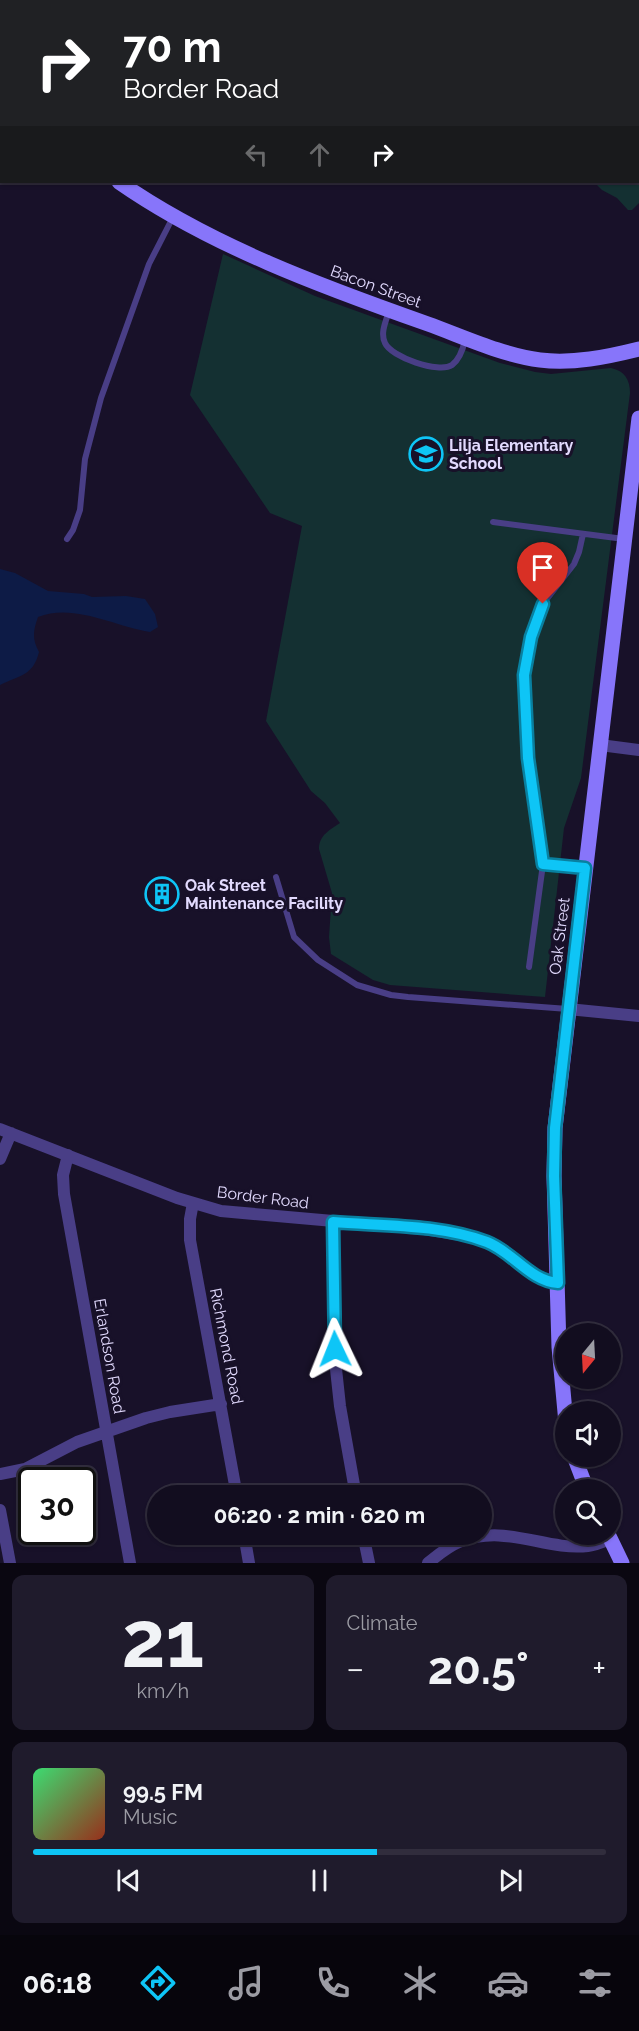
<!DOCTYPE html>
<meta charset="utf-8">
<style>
body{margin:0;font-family:Raleway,sans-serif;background:#1f1b2c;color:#f1f3f6;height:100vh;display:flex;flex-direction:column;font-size:22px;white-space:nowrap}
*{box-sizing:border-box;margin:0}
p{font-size:20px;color:#9c9ca4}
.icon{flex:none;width:33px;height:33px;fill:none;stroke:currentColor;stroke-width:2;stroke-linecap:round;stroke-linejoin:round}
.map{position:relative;height:1563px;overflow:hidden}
.drawer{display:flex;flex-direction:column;gap:12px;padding:12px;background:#0a0711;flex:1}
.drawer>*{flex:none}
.hud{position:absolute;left:0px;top:0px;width:639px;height:183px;box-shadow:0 2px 4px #0004,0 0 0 2px #312d3d;background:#202124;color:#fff;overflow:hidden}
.needle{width:39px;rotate:198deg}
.buttons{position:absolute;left:555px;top:1323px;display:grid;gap:12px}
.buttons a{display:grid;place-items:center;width:66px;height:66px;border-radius:50%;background:#120d1f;box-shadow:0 2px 4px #0004,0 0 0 2px #312d3d;font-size:30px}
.speed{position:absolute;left:18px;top:1467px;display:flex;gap:12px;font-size:30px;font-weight:700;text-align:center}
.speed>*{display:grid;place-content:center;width:78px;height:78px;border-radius:50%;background:#120d1f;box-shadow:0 2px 4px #0004,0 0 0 2px #312d3d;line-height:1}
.speed .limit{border:3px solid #111;border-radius:9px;background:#fff;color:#111}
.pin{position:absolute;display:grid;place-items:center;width:51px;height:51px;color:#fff;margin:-62px -26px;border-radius:50% 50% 50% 0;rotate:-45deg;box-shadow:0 0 6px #0007}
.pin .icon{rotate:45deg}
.me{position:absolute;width:66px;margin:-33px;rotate:358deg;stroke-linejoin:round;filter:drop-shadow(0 0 4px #0008)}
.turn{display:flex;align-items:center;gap:21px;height:126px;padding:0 24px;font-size:27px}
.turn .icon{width:78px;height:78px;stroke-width:2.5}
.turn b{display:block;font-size:42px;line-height:51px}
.lanes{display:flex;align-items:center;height:57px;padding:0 24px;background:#0003;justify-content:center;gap:30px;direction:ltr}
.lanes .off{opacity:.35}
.big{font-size:45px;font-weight:700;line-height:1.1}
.drawer .card{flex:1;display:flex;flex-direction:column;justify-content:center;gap:9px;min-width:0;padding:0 21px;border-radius:12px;background:#1f1b2c}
.drawer .dial{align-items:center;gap:0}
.dial b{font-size:78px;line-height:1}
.song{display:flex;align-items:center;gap:18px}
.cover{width:72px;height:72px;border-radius:9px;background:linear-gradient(135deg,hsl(140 70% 55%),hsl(10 70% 35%))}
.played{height:6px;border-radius:3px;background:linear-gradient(90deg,#0ec5f6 60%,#312d3d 60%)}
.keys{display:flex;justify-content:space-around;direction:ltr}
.heat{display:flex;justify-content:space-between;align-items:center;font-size:33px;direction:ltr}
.drawer .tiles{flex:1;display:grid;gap:12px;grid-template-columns:1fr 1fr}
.card:last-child{grid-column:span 2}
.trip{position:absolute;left:147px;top:1485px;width:345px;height:60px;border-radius:30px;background:#120d1f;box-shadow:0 2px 4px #0004,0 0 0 2px #312d3d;font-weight:700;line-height:60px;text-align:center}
.tabs{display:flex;height:96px;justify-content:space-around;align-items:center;background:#07050c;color:#9c9ca4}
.tabs .icon{width:42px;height:42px}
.tabs .on{color:#0ec5f6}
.tabs b{font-size:27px;color:#f1f3f6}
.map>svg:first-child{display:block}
</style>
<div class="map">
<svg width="639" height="1563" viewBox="0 0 639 1563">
<rect width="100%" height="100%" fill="#181129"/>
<path fill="#143032" d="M638,117H639V203L632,210H628L617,198L602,190L594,182H638Z
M223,254L315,296L500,363L535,372L551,374L611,368C625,371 630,380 630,393L581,778L564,828L545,997L390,985L373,980L331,954L329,937L332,893L319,849C319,835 330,830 340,823L325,803L311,791L266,721L302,526L270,513L190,395Z"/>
<path fill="#0d1b46" d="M0,569L15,573L48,591L84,594L92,597L126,596L145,599L155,614L158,627L150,632C113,626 74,603 38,617C33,631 32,639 39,652C33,676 20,675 0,685Z"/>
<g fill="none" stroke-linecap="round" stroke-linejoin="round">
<path stroke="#493e86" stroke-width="6" d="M389,311C386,321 380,333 385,343C391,357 439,374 452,365C460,359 463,349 465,340
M493,522L624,539
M583,534L579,552L574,564L543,604L538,617L531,637L524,675L528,758L543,864L584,868
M67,539L73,530L80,510L85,459L101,398L149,264L173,217
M276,877L294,937L318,960L357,985L391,995L408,997L568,1009
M529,967L543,864"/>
<path stroke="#493e86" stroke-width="12" d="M177,0L179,2
M548,0L549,2
M63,2L65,0
M361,2L364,0
M618,2L626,0
M0,60L2,58
M600,745L639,750
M568,1009L639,1016
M0,1129L177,1198L221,1211L424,1229L474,1237L502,1249L536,1276L544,1280L558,1283
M68,1155L63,1175L64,1194L130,1563
M0,1159L11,1133
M193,1203L190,1219V1240L237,1496
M333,1222L336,1369L340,1406L356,1496
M0,1474L25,1469L77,1442L146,1418L170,1412L221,1404
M0,1510L10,1563
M244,1534L249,1563
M363,1534L369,1563
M428,1563C438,1555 447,1547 459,1542C506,1523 544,1551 588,1546C596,1545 603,1542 610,1539"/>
<path stroke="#8775fa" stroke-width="15" d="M0,94L2,95
M119,182C211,246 323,287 428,324C464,337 502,355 540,360C573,364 607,357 639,349
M566,1423L559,1347L554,1176L555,1128L639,418
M574,1456L587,1490
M608,1534L622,1563"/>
</g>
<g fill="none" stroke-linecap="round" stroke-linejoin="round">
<defs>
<path id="route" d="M335,1349L333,1222C384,1226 439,1224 487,1242C513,1252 530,1281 558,1283L554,1176L555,1128L585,868L543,864L528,758L524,675L531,637L543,604"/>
</defs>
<use href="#route" stroke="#0980a0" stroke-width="15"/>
<use href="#route" stroke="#0ec5f6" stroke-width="10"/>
</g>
<defs>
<symbol id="school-ring" viewBox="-11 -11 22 22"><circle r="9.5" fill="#181129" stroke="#0ec5f6" stroke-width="1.5"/><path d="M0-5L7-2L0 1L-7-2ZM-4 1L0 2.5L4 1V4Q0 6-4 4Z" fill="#0ec5f6"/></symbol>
<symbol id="building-ring" viewBox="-11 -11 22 22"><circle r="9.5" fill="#181129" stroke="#0ec5f6" stroke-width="1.5"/><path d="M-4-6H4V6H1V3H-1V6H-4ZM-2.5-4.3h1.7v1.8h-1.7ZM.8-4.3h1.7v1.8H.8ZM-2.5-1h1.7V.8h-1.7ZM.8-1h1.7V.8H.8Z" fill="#0ec5f6"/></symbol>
</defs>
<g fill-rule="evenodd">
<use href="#school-ring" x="407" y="435" width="38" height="38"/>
<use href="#building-ring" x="143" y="875" width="38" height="38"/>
</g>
<g text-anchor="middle" stroke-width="6" stroke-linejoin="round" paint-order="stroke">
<g font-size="16" fill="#e2dafe" stroke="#181129">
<text transform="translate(376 286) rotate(20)" y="6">Bacon Street</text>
<text transform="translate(559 936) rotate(-83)" y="6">Oak Street</text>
<text transform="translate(263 1197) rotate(7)" y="6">Border Road</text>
<text transform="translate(227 1346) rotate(79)" y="6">Richmond Road</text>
<text transform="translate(110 1356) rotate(80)" y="6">Erlandson Road</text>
</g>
<g font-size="16" font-weight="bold" fill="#e2dafe" stroke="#181129" text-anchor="start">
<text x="449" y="451">Lilja Elementary<tspan x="449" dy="18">School</tspan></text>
<text x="185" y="891">Oak Street<tspan x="185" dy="18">Maintenance Facility</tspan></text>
</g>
</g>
</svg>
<div class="buttons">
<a><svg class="needle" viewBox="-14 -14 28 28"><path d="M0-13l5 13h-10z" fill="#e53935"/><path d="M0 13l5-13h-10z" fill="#9c9ca4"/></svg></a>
<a><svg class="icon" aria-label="sound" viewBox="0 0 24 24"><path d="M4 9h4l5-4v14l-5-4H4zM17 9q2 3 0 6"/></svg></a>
<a><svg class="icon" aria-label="search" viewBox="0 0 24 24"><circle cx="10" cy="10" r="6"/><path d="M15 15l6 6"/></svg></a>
</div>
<div class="speed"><div class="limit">30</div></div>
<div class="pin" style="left:543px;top:604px;background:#d93025"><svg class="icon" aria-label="arrive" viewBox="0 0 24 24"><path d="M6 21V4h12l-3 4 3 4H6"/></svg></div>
<svg class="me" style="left:335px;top:1349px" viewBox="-20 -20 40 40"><path d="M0-17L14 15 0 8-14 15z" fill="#0ec5f6" stroke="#fff" stroke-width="4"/></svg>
<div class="trip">06:20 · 2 min · 620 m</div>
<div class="hud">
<div class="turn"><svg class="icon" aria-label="right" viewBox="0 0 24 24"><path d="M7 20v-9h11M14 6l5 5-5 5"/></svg><div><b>70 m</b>Border Road</div></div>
<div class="lanes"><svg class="icon off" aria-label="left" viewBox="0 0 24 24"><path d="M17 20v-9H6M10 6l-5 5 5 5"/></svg><svg class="icon off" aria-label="ahead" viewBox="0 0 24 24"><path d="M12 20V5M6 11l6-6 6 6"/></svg><svg class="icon" aria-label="right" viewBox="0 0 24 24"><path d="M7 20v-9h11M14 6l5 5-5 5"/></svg></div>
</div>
</div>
<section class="drawer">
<div class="tiles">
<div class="card dial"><b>21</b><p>km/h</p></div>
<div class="card"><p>Climate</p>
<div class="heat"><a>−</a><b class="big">20.5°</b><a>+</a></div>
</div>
<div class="card">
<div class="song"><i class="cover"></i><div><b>99.5 FM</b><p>Music</p></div></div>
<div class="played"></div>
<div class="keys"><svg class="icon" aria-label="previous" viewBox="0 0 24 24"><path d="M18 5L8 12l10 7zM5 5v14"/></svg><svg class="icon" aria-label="pause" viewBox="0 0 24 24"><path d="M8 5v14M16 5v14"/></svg><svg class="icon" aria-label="next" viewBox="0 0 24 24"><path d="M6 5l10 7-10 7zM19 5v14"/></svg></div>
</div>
</div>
</section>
<nav class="tabs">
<b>06:18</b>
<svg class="icon on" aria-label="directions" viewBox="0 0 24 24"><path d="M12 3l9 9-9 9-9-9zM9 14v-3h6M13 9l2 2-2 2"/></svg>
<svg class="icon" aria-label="music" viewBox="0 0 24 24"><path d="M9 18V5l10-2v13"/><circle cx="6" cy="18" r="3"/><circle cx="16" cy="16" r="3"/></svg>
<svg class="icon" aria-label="phone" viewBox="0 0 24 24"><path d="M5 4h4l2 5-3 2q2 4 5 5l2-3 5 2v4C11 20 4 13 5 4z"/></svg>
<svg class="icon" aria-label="climate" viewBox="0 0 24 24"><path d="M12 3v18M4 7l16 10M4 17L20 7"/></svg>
<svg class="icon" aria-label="car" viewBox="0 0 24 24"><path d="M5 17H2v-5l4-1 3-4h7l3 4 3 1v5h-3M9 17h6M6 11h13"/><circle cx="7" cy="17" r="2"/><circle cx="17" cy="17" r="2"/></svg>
<svg class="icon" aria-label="filters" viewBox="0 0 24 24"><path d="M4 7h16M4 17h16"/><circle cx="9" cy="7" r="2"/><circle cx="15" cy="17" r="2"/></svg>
</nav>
